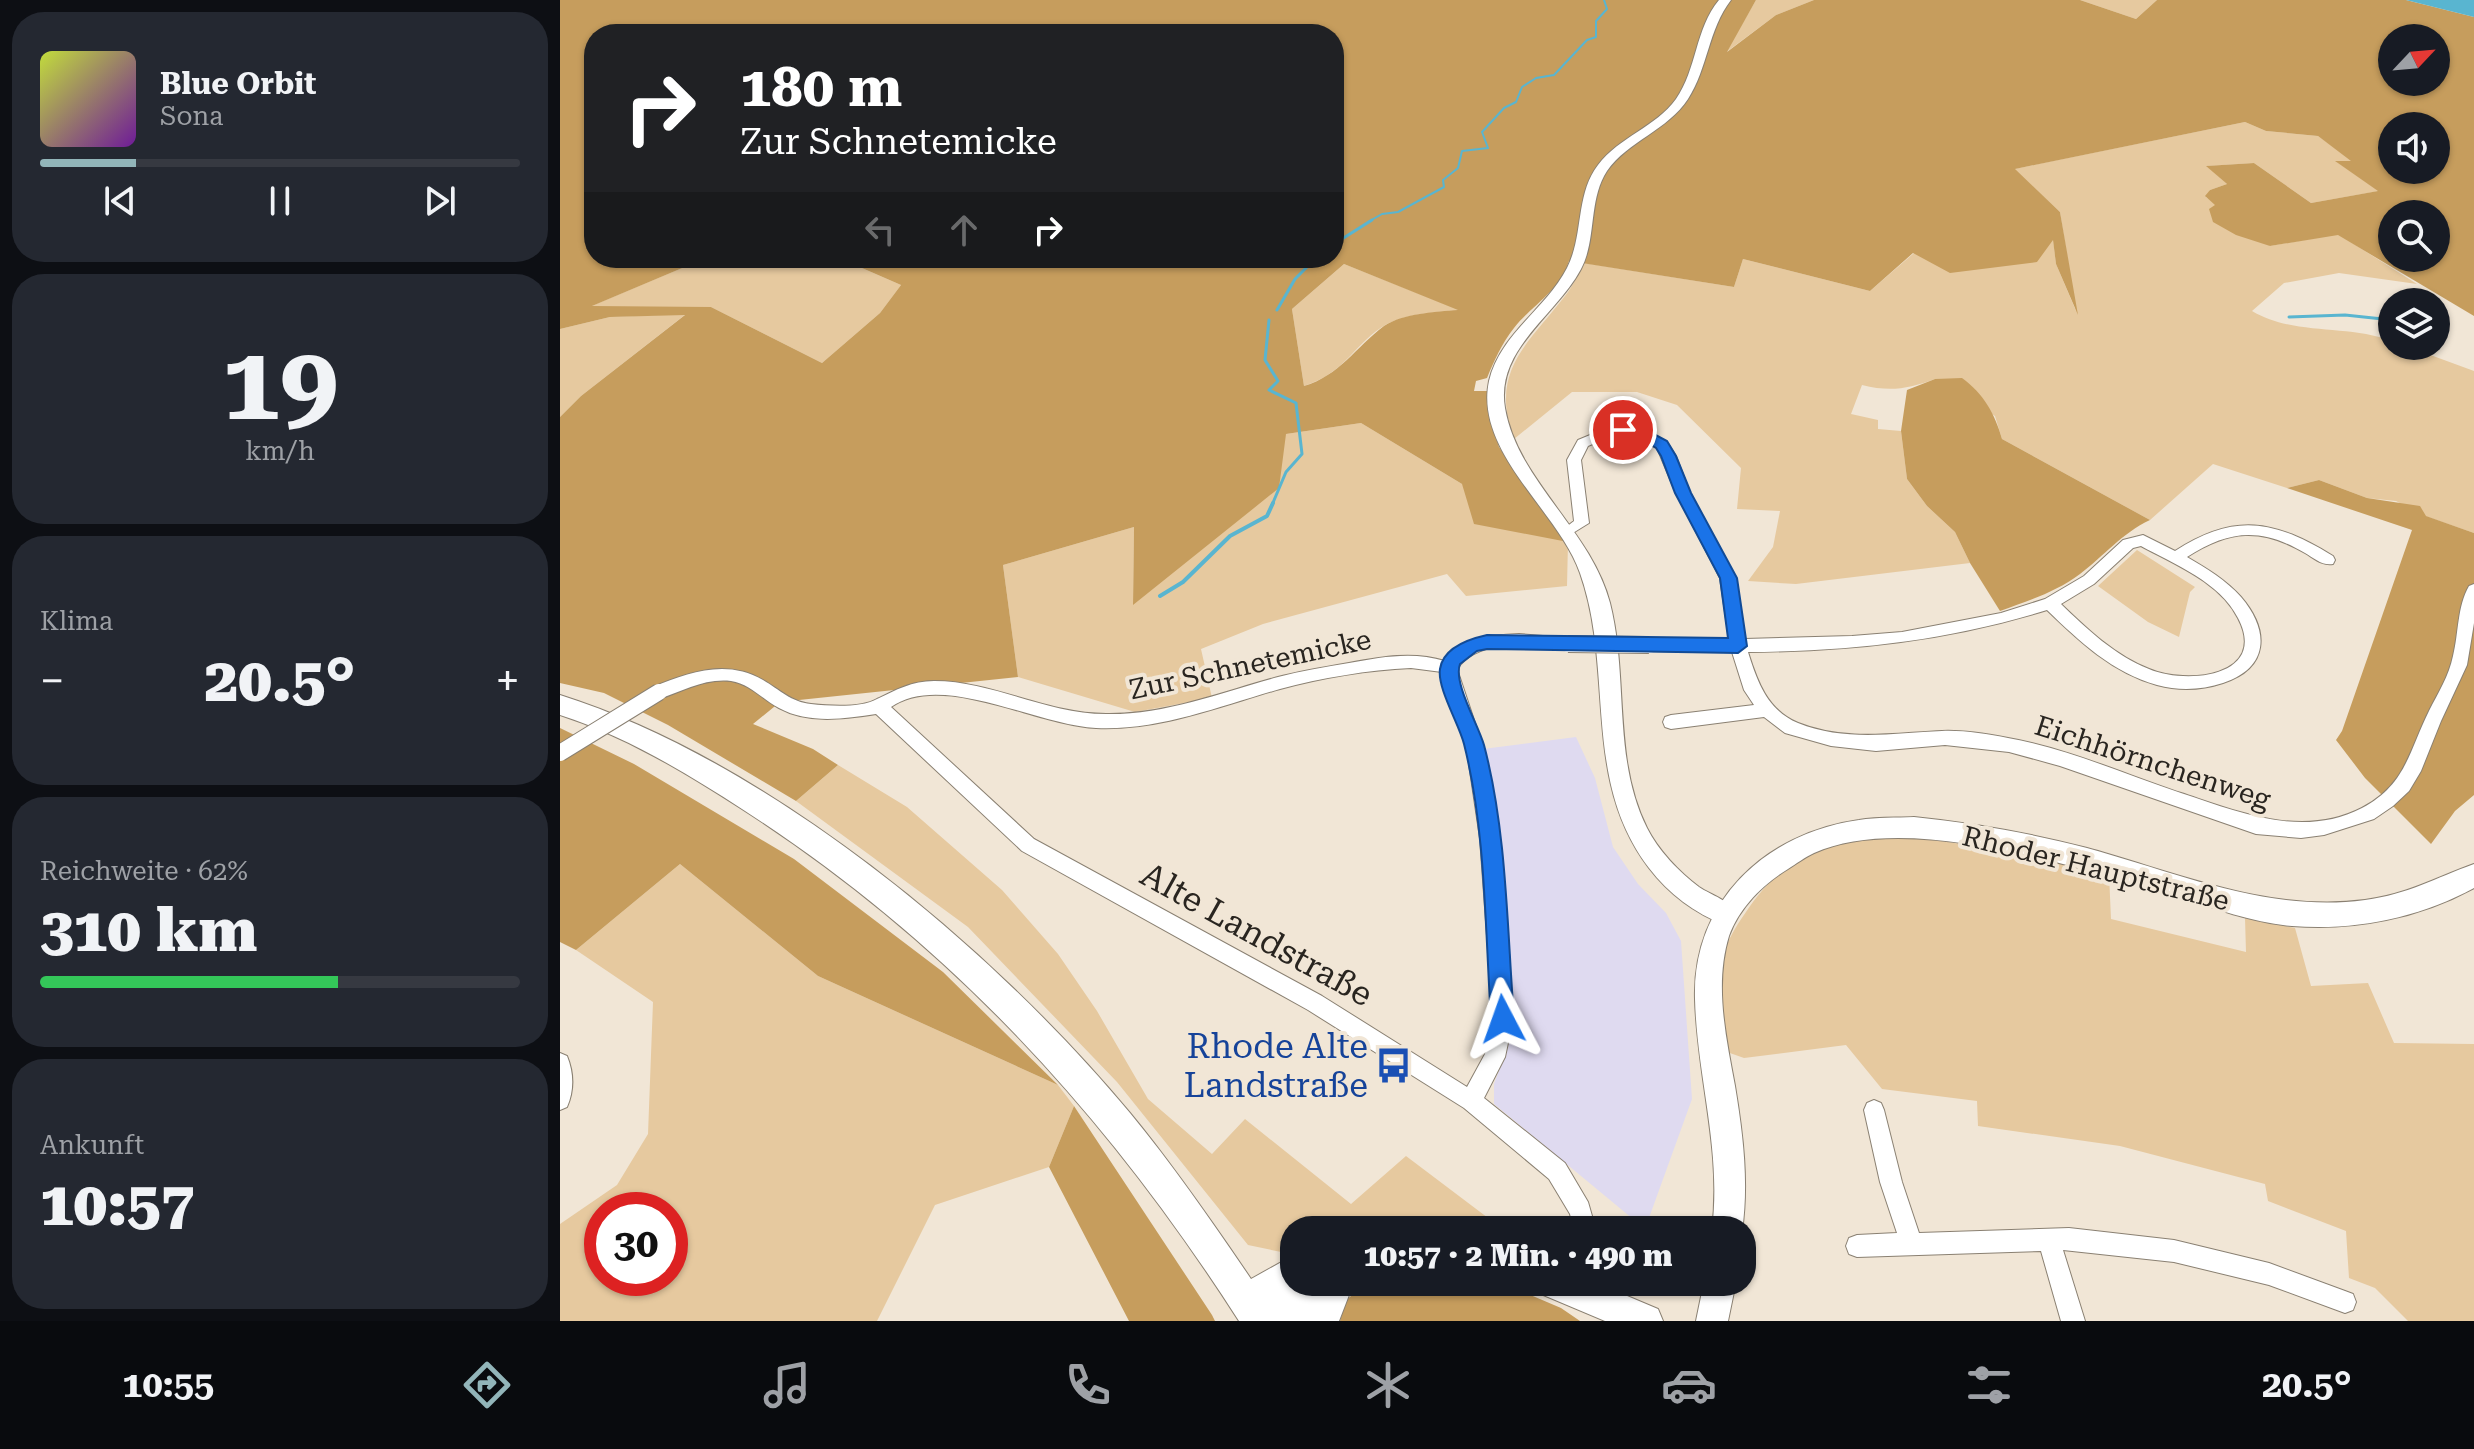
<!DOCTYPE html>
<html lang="de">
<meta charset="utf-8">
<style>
body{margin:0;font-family:"Roboto Serif",serif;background:#242831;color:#f1f3f6;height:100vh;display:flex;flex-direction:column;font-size:30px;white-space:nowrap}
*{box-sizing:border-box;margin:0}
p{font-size:26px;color:#9ea1a6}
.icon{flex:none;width:44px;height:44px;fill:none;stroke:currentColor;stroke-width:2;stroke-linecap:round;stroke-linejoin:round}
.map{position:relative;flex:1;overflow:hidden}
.side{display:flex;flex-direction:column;gap:12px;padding:12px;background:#0d0f14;width:560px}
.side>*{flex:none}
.hud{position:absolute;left:24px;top:24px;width:760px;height:244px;border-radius:32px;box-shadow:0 2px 6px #0004;background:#202124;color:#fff;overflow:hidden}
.needle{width:52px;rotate:64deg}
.fabs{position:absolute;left:1818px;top:24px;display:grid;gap:16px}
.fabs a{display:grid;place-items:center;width:72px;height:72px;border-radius:50%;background:#171b24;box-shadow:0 2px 6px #0004;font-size:40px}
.speed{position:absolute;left:24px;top:1192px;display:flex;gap:16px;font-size:40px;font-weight:700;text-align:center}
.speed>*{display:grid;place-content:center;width:104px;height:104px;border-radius:50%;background:#171b24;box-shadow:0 2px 6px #0004;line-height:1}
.speed .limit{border:12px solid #d22;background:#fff;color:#111}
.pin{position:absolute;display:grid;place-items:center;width:68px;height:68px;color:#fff;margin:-34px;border:4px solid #fff;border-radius:50%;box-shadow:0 2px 8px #0007}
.me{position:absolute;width:88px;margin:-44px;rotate:356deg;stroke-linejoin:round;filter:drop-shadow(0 0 6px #0008)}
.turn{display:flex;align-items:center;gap:28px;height:168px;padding:0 24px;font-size:36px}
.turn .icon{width:104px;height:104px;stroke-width:2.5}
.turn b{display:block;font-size:56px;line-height:68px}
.lanes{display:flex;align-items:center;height:76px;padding:0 24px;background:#0003;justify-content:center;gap:40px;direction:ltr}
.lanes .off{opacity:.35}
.big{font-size:60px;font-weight:800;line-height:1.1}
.side .tile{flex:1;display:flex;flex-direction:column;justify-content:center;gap:12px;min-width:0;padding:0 28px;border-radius:32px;background:#242831}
.side .dial{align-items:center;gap:0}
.dial b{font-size:104px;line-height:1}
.song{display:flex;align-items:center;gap:24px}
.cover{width:96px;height:96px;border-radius:12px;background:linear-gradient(135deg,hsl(70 70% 55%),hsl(280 70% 35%))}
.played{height:8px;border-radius:4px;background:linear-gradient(90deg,#92b5b9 20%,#363941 20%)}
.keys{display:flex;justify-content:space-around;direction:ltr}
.heat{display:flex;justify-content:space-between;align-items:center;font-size:44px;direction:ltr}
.charge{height:12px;border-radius:6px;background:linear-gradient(90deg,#34c759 62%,#363941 0)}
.trip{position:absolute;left:720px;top:1216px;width:476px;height:80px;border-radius:32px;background:#171b24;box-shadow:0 2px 6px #0004;font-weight:800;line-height:80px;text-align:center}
.tab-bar{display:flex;height:128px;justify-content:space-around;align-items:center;background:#090b0e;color:#9ea1a6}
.tab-bar .icon{width:56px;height:56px}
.tab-bar .active{color:#92b5b9}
.tab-bar b{font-size:36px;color:#f1f3f6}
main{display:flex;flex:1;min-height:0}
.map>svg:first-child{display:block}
</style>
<main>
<section class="side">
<div class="tile">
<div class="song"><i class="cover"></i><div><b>Blue Orbit</b><p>Sona</p></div></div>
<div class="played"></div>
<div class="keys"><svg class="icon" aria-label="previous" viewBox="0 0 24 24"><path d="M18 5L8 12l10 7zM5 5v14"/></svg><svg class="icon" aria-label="pause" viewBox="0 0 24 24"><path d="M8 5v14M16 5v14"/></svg><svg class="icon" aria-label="next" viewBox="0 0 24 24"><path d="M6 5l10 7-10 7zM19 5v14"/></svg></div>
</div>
<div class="tile dial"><b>19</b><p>km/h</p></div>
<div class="tile"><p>Klima</p>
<div class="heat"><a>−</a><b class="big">20.5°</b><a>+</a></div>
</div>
<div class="tile"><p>Reichweite · 62%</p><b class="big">310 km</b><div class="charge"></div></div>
<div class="tile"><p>Ankunft</p><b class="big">10:57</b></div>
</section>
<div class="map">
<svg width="1914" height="1321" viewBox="0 0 1914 1321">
<rect width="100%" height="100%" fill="#f1e6d6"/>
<path fill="#dfdaf0" d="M1016,737L1035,778L1053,847L1078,884L1106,913L1121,941L1132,1099L1085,1229L934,1104V1084L949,1043L943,912L923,749Z"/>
<path fill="#e6c99f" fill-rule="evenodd" d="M1196,0H1254L1216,15L1165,53Z
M1520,0H1597L1576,19Z
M1685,122L1706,131L1758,136L1793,161L1777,162L1819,191L1751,203L1694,163L1647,166L1667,184L1650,190L1646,197L1710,246L1778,234L1857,284L1779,273L1724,283L1692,311C1734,336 1787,324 1832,341V346H1846L1914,371V533L1865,516L1836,501L1807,498L1759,480L1727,488L1653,464L1590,520L1442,439L1435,416L1375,379C1348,389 1330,392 1302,385L1291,414L1318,420V429L1341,431L1347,479L1367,506L1395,532L1410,563L1236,584L1188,581L1213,547L1220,511L1177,509L1181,468L1117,405L1077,392H1012L954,439C929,371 967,345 1005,296C1013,286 1018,274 1024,263L1174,287L1183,259L1310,291L1354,253L1493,239L1496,264L1516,311L1500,212L1454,169Z
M146,258H279L341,285L320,313L262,363L151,307H29Z
M784,264L900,310C876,312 849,313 827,324C795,342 786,373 744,386L732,309Z
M126,314L21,396L0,417V329L50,317Z
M801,423L902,484L1008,542L1007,586L906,596L887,574L703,624L641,649L652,698L575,712L458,677L443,565L574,527L573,603L726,434Z
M1577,550L1635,587L1630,592L1619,637L1588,622L1538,586Z
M278,765L347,807L442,890L498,954L537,1011L588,1099L652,1154L685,1119L791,1204L846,1156L944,1230H897L867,1221L814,1223L793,1230H734V1250L726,1253L688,1245L557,1082L408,927L236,801Z
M1336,834L1486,857L1549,874L1551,919L1686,952L1685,918L1735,928L1751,986L1808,983L1834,1043L1914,1044V1321H1848L1815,1288L1789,1278L1786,1231L1708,1201L1705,1184L1560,1146L1418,1126L1417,1101L1322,1089L1286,1045L1184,1058L1167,1052C1164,1026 1156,994 1160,967C1163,948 1175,927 1186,912C1226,852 1268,842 1336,834Z
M120,864L258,976L498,1085L514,1106L489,1167L375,1205L317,1321H0V1224L57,1185L88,1134L93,1002L16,950ZM42,1210H110V1278H42Z"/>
<path fill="#c69d5d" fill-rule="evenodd" d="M0,0H1196L1167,52L1216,15L1254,0H1520L1576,19L1597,0H1846L1914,17V316L1778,235L1710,246L1676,235L1653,222L1649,209L1655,205L1645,196L1650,190L1667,184L1646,166L1694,163L1751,203L1818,191L1775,161H1791L1758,136L1706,131L1685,122L1455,169L1500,212L1518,315L1496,264L1493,240L1477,262L1390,273L1353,253L1310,291L1183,259L1174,287L1009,261C1000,291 972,305 954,328C942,343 934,361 927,378L916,381L914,391H927L929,415L939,447L1008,542L914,524L902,484L801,423L726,434L719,488L573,605L574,527L443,565L458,677L220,702L193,724L253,749L278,765L236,801L108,725L44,693L0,683V417L21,396L125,315L50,317L0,329ZM34,34H774V258H279L341,285L320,313L262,363L151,307L32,306L146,258H34ZM1832,38H1876V82H1832ZM1832,126H1876V170H1832ZM1832,214H1876V258H1832ZM784,264L898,310C875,312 844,313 824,326C796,347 779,376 744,386L732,309Z
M1402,378C1424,394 1435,414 1442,439L1590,520C1562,533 1544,556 1520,574C1496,592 1468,601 1440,611L1410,563L1395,532L1367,506L1347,479L1341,431L1347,390L1375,379Z
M1759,480L1807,498L1860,506L1866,516L1914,533V795L1895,811L1871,844L1805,778L1776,740L1782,731L1852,530L1727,488Z
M0,728L74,764L234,859L383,972L498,1085L258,976L120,864L16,950L0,942Z
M514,1106L652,1315L655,1321H569L489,1167Z
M809,1282H940L1001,1308L1020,1321H780L786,1300Z"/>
<path fill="#59b5d0" d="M1846,0H1914V17Z"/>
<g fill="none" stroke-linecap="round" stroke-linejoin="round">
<path stroke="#59b5d0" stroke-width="2" d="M808,222L822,214L838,212L884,187L883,180L898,168L902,151L928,148L922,132L944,108L956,102L962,87L976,78L994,75L1027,40L1036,37V21L1047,9L1044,0"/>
<path stroke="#59b5d0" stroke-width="3" d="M774,244L812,220
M717,310L735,279L756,258
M1729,317L1785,315L1832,320
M709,320L705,360L718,381L709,390L736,403L742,454L726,472L712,505"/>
<path stroke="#59b5d0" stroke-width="4" d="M600,596L623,582L670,536L707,516L713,503"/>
<defs>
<path id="minor" d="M1063,426L1090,432L1107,442L1116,456L1130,493L1176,578L1185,639L1292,636L1342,632L1441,613L1485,599L1524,576L1563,540L1583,535L1615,551C1675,512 1714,520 1773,556L1775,560L1773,564C1762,566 1754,558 1745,553C1701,527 1669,530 1627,557C1646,568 1666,580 1681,597C1710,631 1709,668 1663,683C1642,690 1619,691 1597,685C1553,673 1519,641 1487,610C1387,641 1292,651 1188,652C1197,681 1207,710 1238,723C1285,742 1333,733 1382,731C1402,730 1427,734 1448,738C1506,748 1564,774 1621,793C1679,812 1742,839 1802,808C1846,785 1849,751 1869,711C1878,693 1889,676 1893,656C1899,632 1897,607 1909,586L1914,584V623L1907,665L1881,721L1861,771L1849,791L1833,806L1814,819L1764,835L1741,838L1696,834L1500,766L1449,752L1385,745L1316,751L1271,746L1225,733L1204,717L1111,729L1105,727L1103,722L1105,717L1111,715L1194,705L1184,690L1172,652L1089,651L1083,649L1081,645L1083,641L1089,639H1169L1160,578L1116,493L1097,448L1081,439L1063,434L1054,435L1028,446L1021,460L1029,523L1008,536L1001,531L1014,521L1007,460L1018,440L1047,428ZM1581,546C1614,564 1660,582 1678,618C1709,677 1626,685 1589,669C1554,655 1527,629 1501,604L1534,584L1573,548Z
M959,634L1008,638L1014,640L1016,644L1014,648L1008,650C972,648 921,635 897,669L922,744L938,838L953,1019L945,1057L924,1098L1005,1163L1028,1202L1036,1230H1014L1010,1214L989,1179L904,1108L748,1010L462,851L316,714C284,719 248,724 219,708C202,699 190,684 171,681C145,678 123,691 99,699L93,697L91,692L93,687C129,672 167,659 203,680C220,690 231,702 251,704C270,706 301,708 317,699C336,690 352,681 374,681C433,681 486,714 546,714C605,715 662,692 718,677C741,671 765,667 789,663C821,657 853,651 885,661C903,637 931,635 959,634ZM851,668L882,672L906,744L920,838L933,1019L925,1054L907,1087L762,996L474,839L331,707C382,671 475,725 536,728C599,731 660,706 720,689C761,678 808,670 851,668Z
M0,1053L7,1056C14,1073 14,1091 7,1107L0,1110Z
M1314,1100L1321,1103L1324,1110L1342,1182L1359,1233L1509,1228L1614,1240L1709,1263L1785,1291L1793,1294L1796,1302L1793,1310L1785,1313L1709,1285L1614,1262L1503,1250L1525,1321H1501L1481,1251L1297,1257L1289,1254L1286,1246L1289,1238L1297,1235L1337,1233L1320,1182L1304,1110L1307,1103Z"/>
<path id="tertiary" d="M1159,0H1171C1148,30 1148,68 1128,99C1108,130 1068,141 1047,171C1028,200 1037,239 1021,269C997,315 935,349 945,408C957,480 1031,530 1050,603C1069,678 1052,758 1087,828C1098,850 1119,872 1139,887C1151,895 1171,901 1177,914L1173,922L1165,925C1134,913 1109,894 1089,868C1021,779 1055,672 1020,573C999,512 914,452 929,381C940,334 986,309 1007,268C1024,235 1015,195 1038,165C1059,137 1096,127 1116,99C1137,69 1135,29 1159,0Z"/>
<path id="secondary" d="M1354,817C1413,823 1469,833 1527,848C1618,873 1709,913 1805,900C1849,894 1875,878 1914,864V888C1859,918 1795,931 1732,926C1694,923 1657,909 1621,898C1524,870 1350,810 1254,853C1245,857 1236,864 1228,869C1203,884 1179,908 1169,936C1154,985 1166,1037 1175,1086C1183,1134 1189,1183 1182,1231L1152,1230C1162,1149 1137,1078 1135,999C1132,902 1205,833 1299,820C1317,817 1336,818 1354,817Z
M1144,1282H1176L1168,1321H1136Z"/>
<path id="primary" d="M0,695C208,761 431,946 570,1113C613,1165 653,1223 691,1279L734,1255V1282H794L779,1321H679C547,1115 389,942 182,809C125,772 65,736 0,715Z
M976,1282H1034L1098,1309L1103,1321H1045L981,1294Z"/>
</defs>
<use href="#minor" stroke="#8a8072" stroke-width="2"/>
<use href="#tertiary" stroke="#8a8072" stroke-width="2"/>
<use href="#secondary" stroke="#8a8072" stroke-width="2"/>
<use href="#primary" stroke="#8a8072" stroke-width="2"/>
<use href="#minor" fill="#fff" fill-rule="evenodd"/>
<use href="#tertiary" fill="#fff" fill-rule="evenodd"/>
<use href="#secondary" fill="#fff" fill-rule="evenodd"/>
<use href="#primary" fill="#fff" fill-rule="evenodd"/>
<defs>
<path id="minor-bridge" d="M1008,644L1089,645
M0,753L99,692"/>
</defs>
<use href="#minor-bridge" stroke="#8a8072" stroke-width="18" stroke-linecap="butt"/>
<use href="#minor-bridge" stroke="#fff" stroke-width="16"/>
</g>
<path fill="#1a73e8" stroke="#114b97" stroke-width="2" d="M1063,425L1090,432L1107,441L1116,456L1131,493L1177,578L1187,646L1178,653L927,649L917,651L900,664C893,683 918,724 924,745C947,832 947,928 954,1019L951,1026L943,1030L935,1026L931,1019C925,930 926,831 904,744C899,724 877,688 880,669C883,648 909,639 927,635L1168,638L1160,578L1115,493L1101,456L1096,448L1080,439L1057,433L1055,430Z"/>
<defs>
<symbol id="bus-bare" viewBox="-9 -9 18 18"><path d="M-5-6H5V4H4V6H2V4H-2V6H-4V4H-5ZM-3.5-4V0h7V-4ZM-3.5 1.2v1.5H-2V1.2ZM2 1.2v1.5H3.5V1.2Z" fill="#1a4fb4" stroke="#f1e6d6" stroke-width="2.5" paint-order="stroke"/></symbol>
</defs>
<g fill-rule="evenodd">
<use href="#bus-bare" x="808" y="1040" width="51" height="51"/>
</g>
<g text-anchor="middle" stroke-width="8" stroke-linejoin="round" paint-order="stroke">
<g font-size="28" fill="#292520" stroke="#f1e6d6">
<text transform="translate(690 664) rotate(-12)" y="10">Zur Schnetemicke</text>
<text transform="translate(1593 762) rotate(18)" y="10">Eichhörnchenweg</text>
<text transform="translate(1536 868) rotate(14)" y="10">Rhoder Hauptstraße</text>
</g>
<g font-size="34" fill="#292520" stroke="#f1e6d6">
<text transform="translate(697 934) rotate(29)" y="12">Alte Landstraße</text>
</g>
<g font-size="34" fill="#164399" stroke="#f1e6d6" text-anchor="end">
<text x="808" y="1058">Rhode Alte<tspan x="808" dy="39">Landstraße</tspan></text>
</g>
</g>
</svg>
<div class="fabs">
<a><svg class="needle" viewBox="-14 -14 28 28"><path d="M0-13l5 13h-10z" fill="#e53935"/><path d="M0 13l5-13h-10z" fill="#9ea1a6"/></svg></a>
<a><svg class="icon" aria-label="sound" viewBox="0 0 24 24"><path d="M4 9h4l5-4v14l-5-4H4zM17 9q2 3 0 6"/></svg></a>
<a><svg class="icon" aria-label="search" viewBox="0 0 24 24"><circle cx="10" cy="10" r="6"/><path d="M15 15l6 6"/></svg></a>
<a><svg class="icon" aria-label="layers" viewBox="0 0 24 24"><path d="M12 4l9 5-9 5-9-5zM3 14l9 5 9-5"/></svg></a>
</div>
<div class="speed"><div class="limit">30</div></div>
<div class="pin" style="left:1063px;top:430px;background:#d93025"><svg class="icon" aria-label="arrive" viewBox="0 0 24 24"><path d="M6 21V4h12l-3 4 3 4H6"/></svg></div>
<svg class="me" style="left:943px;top:1019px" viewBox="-20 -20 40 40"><path d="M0-17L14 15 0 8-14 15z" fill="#1a73e8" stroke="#fff" stroke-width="4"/></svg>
<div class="trip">10:57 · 2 Min. · 490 m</div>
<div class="hud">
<div class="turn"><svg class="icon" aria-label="right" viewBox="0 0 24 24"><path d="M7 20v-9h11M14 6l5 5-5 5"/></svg><div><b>180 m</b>Zur Schnetemicke</div></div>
<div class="lanes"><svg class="icon off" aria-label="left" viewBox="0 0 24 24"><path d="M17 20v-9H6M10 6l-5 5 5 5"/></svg><svg class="icon off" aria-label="ahead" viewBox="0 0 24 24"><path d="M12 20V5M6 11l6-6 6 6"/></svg><svg class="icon" aria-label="right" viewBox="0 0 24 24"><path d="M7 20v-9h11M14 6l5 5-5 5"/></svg></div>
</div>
</div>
</main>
<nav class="tab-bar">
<b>10:55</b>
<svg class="icon active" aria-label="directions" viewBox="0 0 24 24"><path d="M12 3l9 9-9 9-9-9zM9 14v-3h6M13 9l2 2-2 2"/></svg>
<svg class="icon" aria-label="music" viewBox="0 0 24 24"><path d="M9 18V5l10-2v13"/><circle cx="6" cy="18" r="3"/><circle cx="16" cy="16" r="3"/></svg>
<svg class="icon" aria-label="phone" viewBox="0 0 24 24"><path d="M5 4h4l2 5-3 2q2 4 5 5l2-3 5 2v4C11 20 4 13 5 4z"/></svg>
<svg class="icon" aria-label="climate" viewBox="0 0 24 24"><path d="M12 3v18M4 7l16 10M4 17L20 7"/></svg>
<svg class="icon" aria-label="car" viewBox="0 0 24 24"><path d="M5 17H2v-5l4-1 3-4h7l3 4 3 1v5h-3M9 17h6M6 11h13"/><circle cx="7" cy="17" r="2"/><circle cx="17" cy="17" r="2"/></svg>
<svg class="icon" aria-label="filters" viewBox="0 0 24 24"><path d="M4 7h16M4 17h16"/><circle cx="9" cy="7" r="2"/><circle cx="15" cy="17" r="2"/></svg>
<b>20.5°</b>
</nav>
